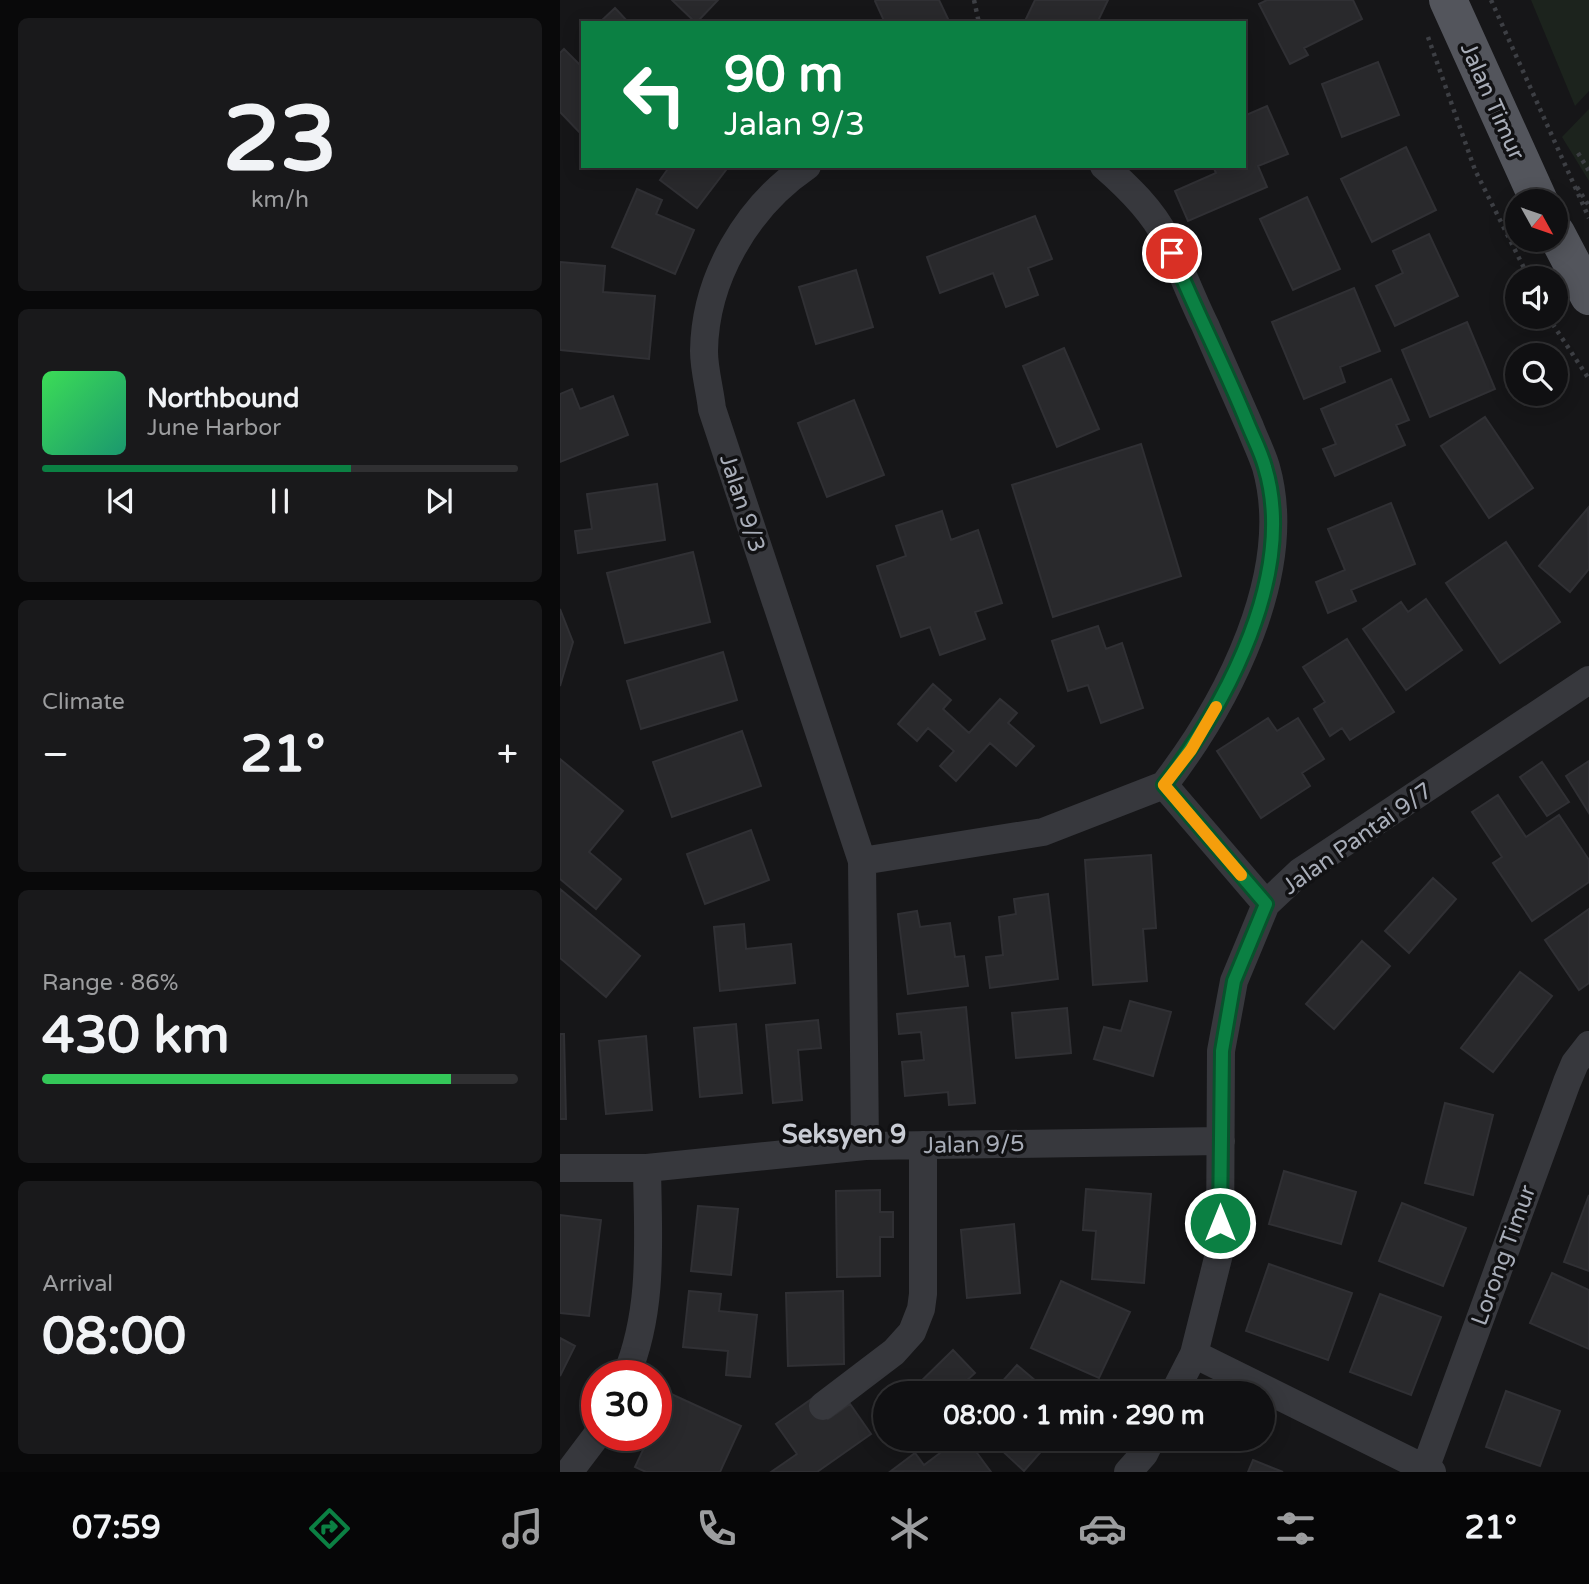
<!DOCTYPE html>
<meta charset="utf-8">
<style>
body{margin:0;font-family:"Varela Round",sans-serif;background:#19191b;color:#f1f3f6;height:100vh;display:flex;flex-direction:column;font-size:26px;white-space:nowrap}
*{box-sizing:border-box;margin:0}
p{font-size:23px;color:#9c9d9f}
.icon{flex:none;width:38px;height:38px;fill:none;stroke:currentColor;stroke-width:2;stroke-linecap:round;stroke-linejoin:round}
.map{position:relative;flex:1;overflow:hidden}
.sheet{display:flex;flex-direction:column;gap:18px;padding:18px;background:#09090a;width:560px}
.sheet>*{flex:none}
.guide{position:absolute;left:21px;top:21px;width:665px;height:147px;border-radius:0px;box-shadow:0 4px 18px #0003,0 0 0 2px #303032;background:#0b8043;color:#fff;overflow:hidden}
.needle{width:46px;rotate:130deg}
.fabs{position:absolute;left:945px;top:189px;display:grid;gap:14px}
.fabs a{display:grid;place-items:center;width:63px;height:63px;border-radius:50%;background:#101012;box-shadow:0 4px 18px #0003,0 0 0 2px #303032;font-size:35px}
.speed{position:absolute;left:21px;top:1360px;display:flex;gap:14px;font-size:35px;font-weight:700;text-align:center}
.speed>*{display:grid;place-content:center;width:91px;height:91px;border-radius:50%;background:#101012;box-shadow:0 4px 18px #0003,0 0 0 2px #303032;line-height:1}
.speed .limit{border:10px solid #d22;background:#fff;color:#111}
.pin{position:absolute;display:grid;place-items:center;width:60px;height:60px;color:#fff;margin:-30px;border:4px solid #fff;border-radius:50%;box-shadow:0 2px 7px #0007}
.me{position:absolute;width:77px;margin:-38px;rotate:0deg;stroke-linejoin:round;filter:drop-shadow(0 0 5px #0008)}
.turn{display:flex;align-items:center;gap:24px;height:147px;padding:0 28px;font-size:32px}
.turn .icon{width:91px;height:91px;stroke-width:2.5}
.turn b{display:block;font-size:49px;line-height:60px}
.big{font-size:52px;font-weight:700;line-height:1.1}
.sheet .card{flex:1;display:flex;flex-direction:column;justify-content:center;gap:10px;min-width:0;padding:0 24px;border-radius:10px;background:#19191b}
.sheet .dial{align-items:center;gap:0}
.dial b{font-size:91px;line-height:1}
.song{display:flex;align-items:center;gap:21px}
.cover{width:84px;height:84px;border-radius:10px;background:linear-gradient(135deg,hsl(130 70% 55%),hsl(160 70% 35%))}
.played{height:7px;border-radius:4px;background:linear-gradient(90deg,#0b8043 65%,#303032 65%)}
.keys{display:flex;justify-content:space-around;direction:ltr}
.heat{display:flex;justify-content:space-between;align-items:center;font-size:38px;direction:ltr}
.charge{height:10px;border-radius:5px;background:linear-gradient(90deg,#34c759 86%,#303032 0)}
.trip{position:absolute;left:313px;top:1381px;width:402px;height:70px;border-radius:35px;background:#101012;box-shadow:0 4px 18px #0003,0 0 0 2px #303032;font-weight:700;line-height:70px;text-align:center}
.dock{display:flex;height:112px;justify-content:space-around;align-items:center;background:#060607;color:#9c9d9f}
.dock .icon{width:49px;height:49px}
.dock .current{color:#0b8043}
.dock b{font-size:32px;color:#f1f3f6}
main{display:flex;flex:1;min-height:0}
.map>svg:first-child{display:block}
</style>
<main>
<section class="sheet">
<div class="card dial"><b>23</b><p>km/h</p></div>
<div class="card">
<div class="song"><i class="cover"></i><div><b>Northbound</b><p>June Harbor</p></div></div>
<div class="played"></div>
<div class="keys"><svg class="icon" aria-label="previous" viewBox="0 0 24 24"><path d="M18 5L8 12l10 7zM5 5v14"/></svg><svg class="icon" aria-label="pause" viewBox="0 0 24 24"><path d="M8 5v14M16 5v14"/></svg><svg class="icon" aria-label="next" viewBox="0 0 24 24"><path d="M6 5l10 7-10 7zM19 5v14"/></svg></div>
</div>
<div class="card"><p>Climate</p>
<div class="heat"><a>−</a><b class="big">21°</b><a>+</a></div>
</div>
<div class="card"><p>Range · 86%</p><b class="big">430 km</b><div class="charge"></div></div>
<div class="card"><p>Arrival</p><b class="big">08:00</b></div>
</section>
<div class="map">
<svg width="1029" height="1472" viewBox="0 0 1029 1472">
<rect width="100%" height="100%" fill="#161618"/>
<path fill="#1c231d" d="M971,0H1029V91L1015,106Z
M1029,109V181L1002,137Z"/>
<path fill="#29292c" stroke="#303034" stroke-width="2" d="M112,0H158L136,23Z
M316,0H379L390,23H325L315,1Z
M475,0H548L537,23H464Z
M707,0H793L802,19L744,48L748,55L730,64L699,4Z
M55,8L69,23H39Z
M4,49L23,68V136L0,112V53Z
M818,62L839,115L782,137L762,84Z
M707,106L728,154L698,166L707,187L628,221L615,191L656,173L653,166H684V116Z
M846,147L876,210L812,242L781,179Z
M110,166H169L137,208L100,180Z
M77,189L102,200L96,214L134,230L115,274L52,247Z
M747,197L780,269L733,290L700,219Z
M475,216L492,259L468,268L478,295L446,307L433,273L380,293L367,257Z
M869,234L898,296L835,326L816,286L843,273L833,251Z
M0,262L45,266L43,292L95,296L89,359L0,350Z
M296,270L313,327L256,344L239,287Z
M794,288L820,351L780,367L785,382L744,399L712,322Z
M907,322L935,389L870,417L842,350Z
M504,348L539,429L497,447L463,366Z
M831,379L849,420L836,425L845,445L775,476L763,449L776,444L761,409Z
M12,389L20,409L53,396L68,435L0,462V394Z
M294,400L324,475L267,497L238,423Z
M925,417L973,488L929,518L881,446Z
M581,444L621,576L493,617L452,485Z
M97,484L105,540L18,553L15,531L32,529L27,494Z
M831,503L855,564L791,590L796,601L768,613L756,582L785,570L768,529Z
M1028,508L1029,569L1010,592L979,566Z
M382,511L391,540L418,530L442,603L415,612L425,639L380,655L370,627L341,637L317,566L346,556L336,526Z
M946,542L1000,622L940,663L886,583Z
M133,552L150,622L65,643L47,573Z
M866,599L902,650L846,690L803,629L841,602L848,612Z
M0,609L13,642L0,686Z
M538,626L546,649L562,643L583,708L541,723L528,685L508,691L492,641Z
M787,639L834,712L790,740L782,728L770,736L754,709L765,702L743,667Z
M163,652L177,700L81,729L67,681Z
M373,684L391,700L383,709L409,733L440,699L457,713L448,723L474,746L456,766L430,743L396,781L380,766L394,751L368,728L357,741L338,724Z
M708,718L717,731L738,718L764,759L742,773L750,786L701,818L657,751Z
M182,731L201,786L112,817L93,762Z
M0,759L63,811L29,852L61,879L36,909L0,879Z
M1029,761V813L1006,776Z
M982,762L1009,802L987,816L960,777Z
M938,795L966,837L999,815L1029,860V882L972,921L933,863L942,857L912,812Z
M191,830L209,880L145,904L127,854Z
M591,855L596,928L583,929L587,981L533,985L525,860Z
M873,878L896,899L849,953L825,931Z
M0,889L80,956L46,997L0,958Z
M488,894L498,979L430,988L426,957L443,955L439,917L456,914L454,899Z
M1029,909V983L1019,990L985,940Z
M357,911L360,927L390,923L395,957L404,956L408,986L348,994L338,914Z
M184,924L186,949L231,944L235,983L160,991L154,927Z
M802,941L830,966L774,1029L746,1004Z
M960,972L992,996L933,1072L901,1048Z
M570,1001L611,1012L593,1076L534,1059L544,1027L561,1031Z
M406,1007L415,1103L389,1105L388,1092L345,1096L342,1062L364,1060L361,1032L339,1034L337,1014Z
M507,1008L511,1053L456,1058L452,1013Z
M258,1020L261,1048L238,1050L242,1100L213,1103L206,1025Z
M176,1024L182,1093L140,1097L134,1028Z
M0,1034H4L6,1119H0Z
M86,1036L92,1110L46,1114L39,1041Z
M885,1103L933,1115L913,1195L865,1183Z
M724,1171L796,1192L781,1244L709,1224Z
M526,1189L591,1194L584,1283L532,1279L536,1231L523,1230Z
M320,1190V1212H333V1237H320V1276L277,1277L276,1191Z
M1029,1195V1271L1004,1262Z
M842,1203L906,1228L883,1286L819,1261Z
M138,1206L178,1209L171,1275L131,1271Z
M0,1215L41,1220L29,1316L0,1313Z
M454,1224L460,1293L407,1298L401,1230Z
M709,1264L792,1293L768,1360L686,1331Z
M992,1273L1029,1290V1349L970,1323Z
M501,1281L570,1312L539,1378L471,1348Z
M129,1291L161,1294L159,1311L197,1315L190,1377L166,1375L168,1351L123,1347Z
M283,1291L284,1364L228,1366L226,1293Z
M820,1294L881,1317L851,1395L790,1372Z
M0,1338L15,1346L0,1376Z
M393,1350L415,1373L393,1393H349Z
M457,1365L484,1388L480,1393H432Z
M946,1391L1000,1411L980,1466L926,1447Z
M109,1393L181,1426L160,1472H86L75,1467L90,1435H96V1422Z
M253,1398L268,1419L290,1404L311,1434L257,1472H211L237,1454L216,1424Z
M400,1438H406L431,1472L331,1471L355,1453L364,1465Z
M444,1438H493L464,1471L437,1446Z
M693,1460L723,1472H688Z"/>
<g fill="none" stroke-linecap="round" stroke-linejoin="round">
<path stroke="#3d3f44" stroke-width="4.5" stroke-dasharray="3.5 5" stroke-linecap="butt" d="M414,0L419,23
M931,0L1029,218
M868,37L915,170L969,278
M1018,153L1029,171
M1017,187L1029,206
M988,317L1029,379"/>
<path stroke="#37383d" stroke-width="28" d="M247,166C187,207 145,278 144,351C144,370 150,390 152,409L302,861L305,1146
M544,166C567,186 592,210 606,238C620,266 631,297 645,325C660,359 675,393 690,427C695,440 702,454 706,467C736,573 667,703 604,785L706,904
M302,861L483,832L604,785
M0,1168H87L305,1146L661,1141
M634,1354L872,1472
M66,1376C94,1310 88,1238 87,1168
M614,1393L634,1354L660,1250L661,1051L674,981L706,904L740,872L1029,680
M263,1406L334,1352L352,1332L361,1309L363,1294V1145
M865,1469L1007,1082L1015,1063L1029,1045
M9,1472L37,1435
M568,1472L584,1454L592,1438"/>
<path stroke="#53555c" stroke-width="38" d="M888,0L979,201
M996,233L1029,296"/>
</g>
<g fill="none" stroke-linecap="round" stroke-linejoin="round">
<defs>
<path id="route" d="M612,253C635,310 664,365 687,422C693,437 701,452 705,467C737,573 667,703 604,785L706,904L674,981L662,1051L660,1223"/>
</defs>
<use href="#route" stroke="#07532c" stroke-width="18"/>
<use href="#route" stroke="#0b8043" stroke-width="12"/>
<path stroke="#f59e0b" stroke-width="12" d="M656,707L631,750L604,785L681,875"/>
</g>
<g text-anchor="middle" stroke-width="7" stroke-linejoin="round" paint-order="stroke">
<g font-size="23" fill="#a8adb8" stroke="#111113">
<text transform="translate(933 101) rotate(66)" y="8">Jalan Timur</text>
<text transform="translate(183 503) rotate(72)" y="8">Jalan 9/3</text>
<text transform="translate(797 838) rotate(-35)" y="8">Jalan Pantai 9/7</text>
<text transform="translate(414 1144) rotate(-1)" y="8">Jalan 9/5</text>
<text transform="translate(943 1255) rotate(-70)" y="8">Lorong Timur</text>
</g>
<g font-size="26" font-weight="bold" fill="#c9ccd4" stroke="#111113">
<text x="284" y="1143">Seksyen 9</text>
</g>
</g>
</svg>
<div class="fabs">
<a><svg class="needle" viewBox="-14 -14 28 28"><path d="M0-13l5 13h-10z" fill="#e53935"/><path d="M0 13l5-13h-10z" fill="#9c9d9f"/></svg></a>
<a><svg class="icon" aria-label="sound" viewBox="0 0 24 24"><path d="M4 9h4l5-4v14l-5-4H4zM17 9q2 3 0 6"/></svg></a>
<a><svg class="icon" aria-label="search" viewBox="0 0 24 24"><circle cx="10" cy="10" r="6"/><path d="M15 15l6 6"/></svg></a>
</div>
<div class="speed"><div class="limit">30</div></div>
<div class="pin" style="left:612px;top:253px;background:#d93025"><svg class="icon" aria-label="arrive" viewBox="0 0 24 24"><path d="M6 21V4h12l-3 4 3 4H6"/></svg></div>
<svg class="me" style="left:660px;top:1223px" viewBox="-20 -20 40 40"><circle r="17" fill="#0b8043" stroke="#fff" stroke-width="3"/><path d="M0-11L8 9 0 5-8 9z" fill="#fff"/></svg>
<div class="trip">08:00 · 1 min · 290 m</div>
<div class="guide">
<div class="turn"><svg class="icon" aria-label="left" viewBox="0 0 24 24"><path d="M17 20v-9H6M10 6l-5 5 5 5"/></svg><div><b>90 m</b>Jalan 9/3</div></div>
</div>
</div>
</main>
<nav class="dock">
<b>07:59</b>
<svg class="icon current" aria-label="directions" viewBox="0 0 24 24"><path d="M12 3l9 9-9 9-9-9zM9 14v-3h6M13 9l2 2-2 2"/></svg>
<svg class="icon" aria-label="music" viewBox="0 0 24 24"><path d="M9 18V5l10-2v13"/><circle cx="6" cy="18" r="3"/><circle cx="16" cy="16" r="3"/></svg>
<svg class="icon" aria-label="phone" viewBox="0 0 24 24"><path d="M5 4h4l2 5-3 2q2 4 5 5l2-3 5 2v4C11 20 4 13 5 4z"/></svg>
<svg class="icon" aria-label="climate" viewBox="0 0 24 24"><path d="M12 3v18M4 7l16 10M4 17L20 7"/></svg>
<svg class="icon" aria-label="car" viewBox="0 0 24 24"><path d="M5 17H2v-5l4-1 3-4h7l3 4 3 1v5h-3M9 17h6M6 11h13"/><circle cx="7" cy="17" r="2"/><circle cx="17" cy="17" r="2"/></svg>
<svg class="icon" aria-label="filters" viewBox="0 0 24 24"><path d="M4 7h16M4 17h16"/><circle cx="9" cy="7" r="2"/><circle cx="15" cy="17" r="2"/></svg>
<b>21°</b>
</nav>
